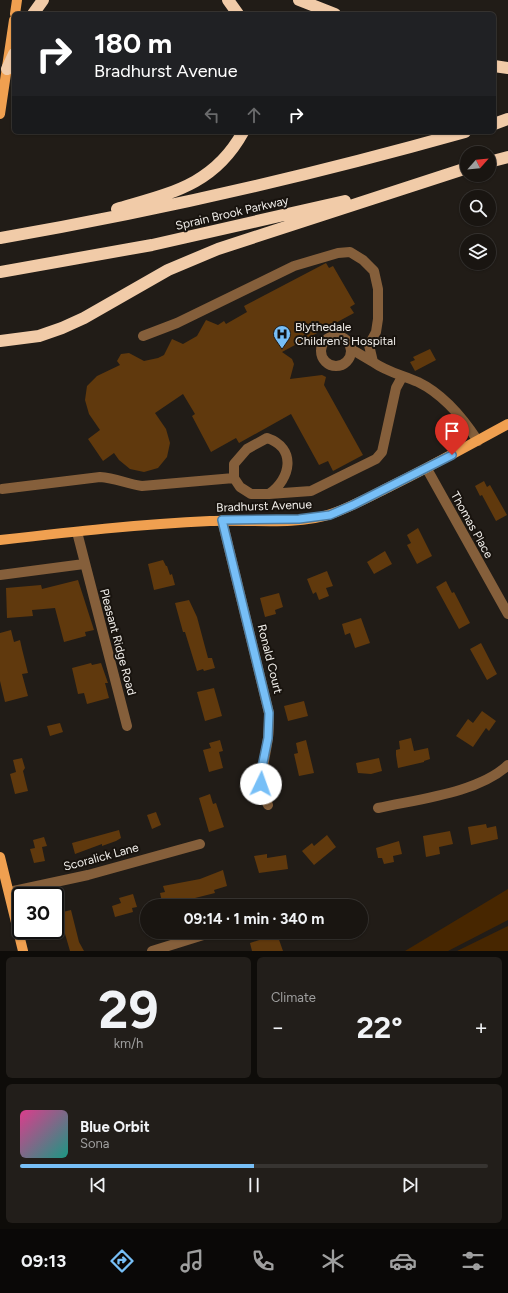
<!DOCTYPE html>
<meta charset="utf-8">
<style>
body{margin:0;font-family:Figtree,sans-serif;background:#221e1a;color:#f1f3f6;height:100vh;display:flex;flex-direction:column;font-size:15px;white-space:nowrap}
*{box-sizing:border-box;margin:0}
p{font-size:13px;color:#9f9f9f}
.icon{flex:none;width:22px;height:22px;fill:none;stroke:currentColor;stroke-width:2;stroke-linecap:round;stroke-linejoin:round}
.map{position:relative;height:951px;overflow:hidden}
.details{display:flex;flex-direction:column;gap:6px;padding:6px;background:#0e0c09;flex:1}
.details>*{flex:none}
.top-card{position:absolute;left:12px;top:12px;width:484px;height:122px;border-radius:6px;box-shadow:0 1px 3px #0004,0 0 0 1px #373431;background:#202124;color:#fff;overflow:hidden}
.needle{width:26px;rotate:63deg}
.tools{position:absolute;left:460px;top:146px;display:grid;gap:8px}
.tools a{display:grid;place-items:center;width:36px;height:36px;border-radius:50%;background:#191511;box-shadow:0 1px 3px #0004,0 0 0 1px #373431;font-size:20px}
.speed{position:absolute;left:12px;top:887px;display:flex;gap:8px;font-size:20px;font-weight:700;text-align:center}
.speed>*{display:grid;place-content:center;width:52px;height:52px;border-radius:50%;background:#191511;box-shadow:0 1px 3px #0004,0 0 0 1px #373431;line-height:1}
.speed .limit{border:2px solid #111;border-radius:6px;background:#fff;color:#111}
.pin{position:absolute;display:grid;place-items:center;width:34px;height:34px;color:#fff;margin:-41px -17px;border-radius:50% 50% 50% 0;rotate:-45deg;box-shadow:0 0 4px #0007}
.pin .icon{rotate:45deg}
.me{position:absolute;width:44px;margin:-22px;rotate:3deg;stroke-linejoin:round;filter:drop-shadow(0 0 3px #0008)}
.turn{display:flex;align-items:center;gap:14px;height:84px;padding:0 16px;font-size:18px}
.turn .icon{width:52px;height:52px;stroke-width:2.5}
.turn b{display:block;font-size:28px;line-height:34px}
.lanes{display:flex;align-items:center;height:38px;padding:0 16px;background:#0003;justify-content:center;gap:20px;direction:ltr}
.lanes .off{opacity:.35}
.big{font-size:30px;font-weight:700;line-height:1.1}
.details .widget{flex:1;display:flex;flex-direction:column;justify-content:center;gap:6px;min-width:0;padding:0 14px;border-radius:6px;background:#221e1a}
.details .dial{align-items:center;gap:0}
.dial b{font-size:52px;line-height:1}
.song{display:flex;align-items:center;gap:12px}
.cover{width:48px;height:48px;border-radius:6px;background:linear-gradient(135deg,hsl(330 70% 55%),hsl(170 70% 35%))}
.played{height:4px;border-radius:2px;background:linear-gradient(90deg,#77bff7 50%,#373431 50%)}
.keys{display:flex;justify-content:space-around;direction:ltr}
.heat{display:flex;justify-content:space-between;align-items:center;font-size:22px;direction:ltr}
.details .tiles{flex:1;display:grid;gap:6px;grid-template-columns:1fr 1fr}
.widget:last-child{grid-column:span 2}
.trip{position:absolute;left:140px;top:899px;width:228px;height:40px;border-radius:20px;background:#191511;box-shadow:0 1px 3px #0004,0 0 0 1px #373431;font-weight:700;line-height:40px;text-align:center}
.dock{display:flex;height:64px;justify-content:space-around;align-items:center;background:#0a0807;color:#9f9f9f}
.dock .icon{width:28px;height:28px}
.dock .on{color:#77bff7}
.dock b{font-size:18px;color:#f1f3f6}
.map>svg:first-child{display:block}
</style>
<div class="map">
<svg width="508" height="951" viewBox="0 0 508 951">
<rect width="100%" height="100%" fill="#211c17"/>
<path fill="#472600" d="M508,889V920L448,951H405Z
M508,926V951H457Z"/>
<path fill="#60390d" d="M326,263L329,268L333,266L355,304L350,307L354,313L282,352L292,359L294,364L290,379L322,375L326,377L324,385L363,455L333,471L328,461L319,465L291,414L239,443L236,438L211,452L192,416L195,414L183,394L155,413L166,429L170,443L167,457L158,468L144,472L130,469L119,460L114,453L103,461L88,439L100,430L89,414L85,400L87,386L97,376L120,365L117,361L121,354L129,353L144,361L158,358L164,355L172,339L183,344L197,336L206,320L218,325L224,321L226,324L247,312L244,306Z
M430,349L436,360L415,371L410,362L415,360L413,357Z
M484,481L487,487L490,485L507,515L496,521L482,495L480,496L475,486Z
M418,528L432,556L417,564L407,545L411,543L407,535Z
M385,551L392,564L374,574L367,562Z
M163,560L166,566H167L170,575L172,574L175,585L154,590L148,564Z
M327,571L333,586L326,588L329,596L319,600L316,592L313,594L307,579Z
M78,580L94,630L85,632L86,636L64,642L55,608L32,610L33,616L7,618L6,588L41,585L42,589Z
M446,581L452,593L454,592L470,623L459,629L436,587Z
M279,593L283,607L275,610L276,614L265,617L260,598Z
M189,600L197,617L208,658H212L215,668L204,671L203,669L197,671L185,632H183L175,603Z
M361,618L370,643L355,648L350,633L345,635L342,624Z
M11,630L14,642L20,640L22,649L28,673L22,674L28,696L5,702L0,681V633Z
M481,643L497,674L487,680L470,649Z
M91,663L92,665L101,663L108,683H105L109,698L87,704L84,693L78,694L72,668Z
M214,688L222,716L205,721L197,692Z
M304,701L308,716L288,721L284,706Z
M482,711L496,721L489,731L486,728L473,747L456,736L468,719L473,723Z
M60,723L63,732L50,736L47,726Z
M411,738L414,751L428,748L430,759L424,761V762L398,768L396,755V750L400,749L399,741Z
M220,740L223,751L219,752L223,768L209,772L203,750L211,748L209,743Z
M306,740L314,773L299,776L294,754L298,753L296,743Z
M22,758L25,768L23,771L28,791L15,794L10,774L16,772L13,760Z
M379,758L382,771L371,774L358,773L356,763Z
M210,794L213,804L216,803L224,827L209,832L199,798Z
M156,812L161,825L152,829L147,815Z
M486,824L487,828L496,826L498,839L471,845L468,827Z
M119,830L121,838L116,841L102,846V844L75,854L72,843Z
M450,831L453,844L439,847L440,854L426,857L423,836Z
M327,835L336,847L314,865L302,851L312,843L314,846Z
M44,837L47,846L42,847L45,861L34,863L30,849L35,848L33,840Z
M399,841L402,854L393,856L394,862L384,864L382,858H378L376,848Z
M267,854V858L286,855L288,869L259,873L254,856Z
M223,870L227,886L214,890L215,893L191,899L192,902L163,906L160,893L165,892L163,886L200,879Z
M133,894L137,907L132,908L133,912L115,917L112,906L121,903L119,898Z
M71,910L79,942L84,951H70L63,927L58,928L55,914Z
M277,934L283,951H252L250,943Z"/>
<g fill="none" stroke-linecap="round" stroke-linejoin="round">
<path stroke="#855f3b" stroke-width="10" d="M143,336L177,323L294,266L338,253L350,252L363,260L374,271L378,289V319L376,332L369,345L373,362C387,372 402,375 418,382C443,394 463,418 478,441
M321 351a15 15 0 1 1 30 0a15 15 0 1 1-30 0Z
M351,349L373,362
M427,469L508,614
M234,478V464L247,449L267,438C297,448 291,479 269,494
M2,489L100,477C116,478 127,484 142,486L234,478L240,487L251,494H269L311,491L376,459L382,452L396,388L402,377
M222,520L269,713C269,721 269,730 268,738C265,762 256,782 268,805
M77,532L127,726
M0,575L84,564
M378,808C418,799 478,793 508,765
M9,892L88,875L200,844
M152,951L213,932"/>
<path stroke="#f0a050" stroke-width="10" d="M15,14L17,0
M0,114L14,20
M0,540C70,532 140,524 210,521C247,519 296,526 331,514C351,507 371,496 391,486C430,467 469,445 508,424
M0,857L23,951"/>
<path stroke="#f1cba8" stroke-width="12" d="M228,0L238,14
M299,0L335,14
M33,14L43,0
M494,66L508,68
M7,69L14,54
M494,124L508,119
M489,162L508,157
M117,209C171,193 214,185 243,132
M0,238C157,211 312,175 465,132
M0,272L152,245L345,201
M0,341L39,336L62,328L84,318L168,270L218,249L467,168"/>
</g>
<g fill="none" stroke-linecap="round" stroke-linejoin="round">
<defs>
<path id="route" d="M261,784V772L268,738L269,713L222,520L299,519L330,515L353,505L452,455"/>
</defs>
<use href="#route" stroke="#4d7ca1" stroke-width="10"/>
<use href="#route" stroke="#77bff7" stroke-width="7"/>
</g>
<defs>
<symbol id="hospital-pin" viewBox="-11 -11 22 30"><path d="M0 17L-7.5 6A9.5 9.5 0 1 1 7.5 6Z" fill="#77bff7" stroke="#18130e"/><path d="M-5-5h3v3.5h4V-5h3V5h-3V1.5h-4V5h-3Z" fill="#111"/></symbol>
</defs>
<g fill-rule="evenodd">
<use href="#hospital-pin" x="272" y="324" width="20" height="27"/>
</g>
<g text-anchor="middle" stroke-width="4" stroke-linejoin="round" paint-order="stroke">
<g font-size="12" fill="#f2efeb" stroke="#18130e">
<text transform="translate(232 213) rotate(-13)" y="4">Sprain Brook Parkway</text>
<text transform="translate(264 506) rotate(-2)" y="4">Bradhurst Avenue</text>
<text transform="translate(472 525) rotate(61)" y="4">Thomas Place</text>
<text transform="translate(118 642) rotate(75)" y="4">Pleasant Ridge Road</text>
<text transform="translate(270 659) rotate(76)" y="4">Ronald Court</text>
<text transform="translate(101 857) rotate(-15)" y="4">Scoralick Lane</text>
</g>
<g font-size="12" fill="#f2efeb" stroke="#18130e" text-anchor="start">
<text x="295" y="331">Blythedale<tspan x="295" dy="14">Children's Hospital</tspan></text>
</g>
</g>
</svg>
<div class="tools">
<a><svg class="needle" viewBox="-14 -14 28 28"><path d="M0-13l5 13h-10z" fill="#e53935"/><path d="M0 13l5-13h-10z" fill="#9f9f9f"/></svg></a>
<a><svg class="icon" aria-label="search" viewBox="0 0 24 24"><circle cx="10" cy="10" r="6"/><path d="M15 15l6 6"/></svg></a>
<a><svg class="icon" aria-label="layers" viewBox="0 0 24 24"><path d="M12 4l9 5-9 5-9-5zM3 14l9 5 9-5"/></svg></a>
</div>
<div class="speed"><div class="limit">30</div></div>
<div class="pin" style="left:452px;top:455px;background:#d93025"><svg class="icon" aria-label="arrive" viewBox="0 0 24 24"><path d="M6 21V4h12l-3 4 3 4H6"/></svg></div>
<svg class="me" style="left:261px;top:784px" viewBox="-20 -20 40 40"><circle r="19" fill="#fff"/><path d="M0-13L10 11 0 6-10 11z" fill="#77bff7"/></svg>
<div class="trip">09:14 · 1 min · 340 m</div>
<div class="top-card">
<div class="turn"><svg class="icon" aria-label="right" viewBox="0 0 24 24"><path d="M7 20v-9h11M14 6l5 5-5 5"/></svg><div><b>180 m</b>Bradhurst Avenue</div></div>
<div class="lanes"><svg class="icon off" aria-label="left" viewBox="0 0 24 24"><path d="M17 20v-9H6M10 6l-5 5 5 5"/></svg><svg class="icon off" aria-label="ahead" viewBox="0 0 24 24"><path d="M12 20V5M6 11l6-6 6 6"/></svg><svg class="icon" aria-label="right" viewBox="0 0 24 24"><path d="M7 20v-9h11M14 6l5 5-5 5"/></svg></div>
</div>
</div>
<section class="details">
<div class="tiles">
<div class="widget dial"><b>29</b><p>km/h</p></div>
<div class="widget"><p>Climate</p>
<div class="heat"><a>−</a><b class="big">22°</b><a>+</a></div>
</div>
<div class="widget">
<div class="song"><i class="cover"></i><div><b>Blue Orbit</b><p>Sona</p></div></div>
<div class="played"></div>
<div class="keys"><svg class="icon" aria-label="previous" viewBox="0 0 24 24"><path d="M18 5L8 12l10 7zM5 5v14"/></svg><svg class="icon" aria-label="pause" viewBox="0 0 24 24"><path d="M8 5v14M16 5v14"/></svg><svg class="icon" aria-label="next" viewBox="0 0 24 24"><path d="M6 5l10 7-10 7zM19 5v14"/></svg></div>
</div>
</div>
</section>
<nav class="dock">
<b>09:13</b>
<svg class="icon on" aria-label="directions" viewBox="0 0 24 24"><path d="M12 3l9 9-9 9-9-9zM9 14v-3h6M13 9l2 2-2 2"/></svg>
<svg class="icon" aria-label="music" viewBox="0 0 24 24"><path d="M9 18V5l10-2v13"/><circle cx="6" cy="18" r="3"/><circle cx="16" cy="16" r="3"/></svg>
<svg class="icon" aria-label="phone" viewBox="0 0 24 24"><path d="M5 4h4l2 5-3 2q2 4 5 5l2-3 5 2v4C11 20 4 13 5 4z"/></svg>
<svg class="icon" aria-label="climate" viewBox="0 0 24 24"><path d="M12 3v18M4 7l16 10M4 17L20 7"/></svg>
<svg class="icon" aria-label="car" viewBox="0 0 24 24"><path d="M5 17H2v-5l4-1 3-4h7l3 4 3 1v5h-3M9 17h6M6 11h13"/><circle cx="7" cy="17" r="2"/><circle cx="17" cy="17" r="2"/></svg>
<svg class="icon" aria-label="filters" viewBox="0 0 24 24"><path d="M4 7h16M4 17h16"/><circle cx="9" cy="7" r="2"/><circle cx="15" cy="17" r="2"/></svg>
</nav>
